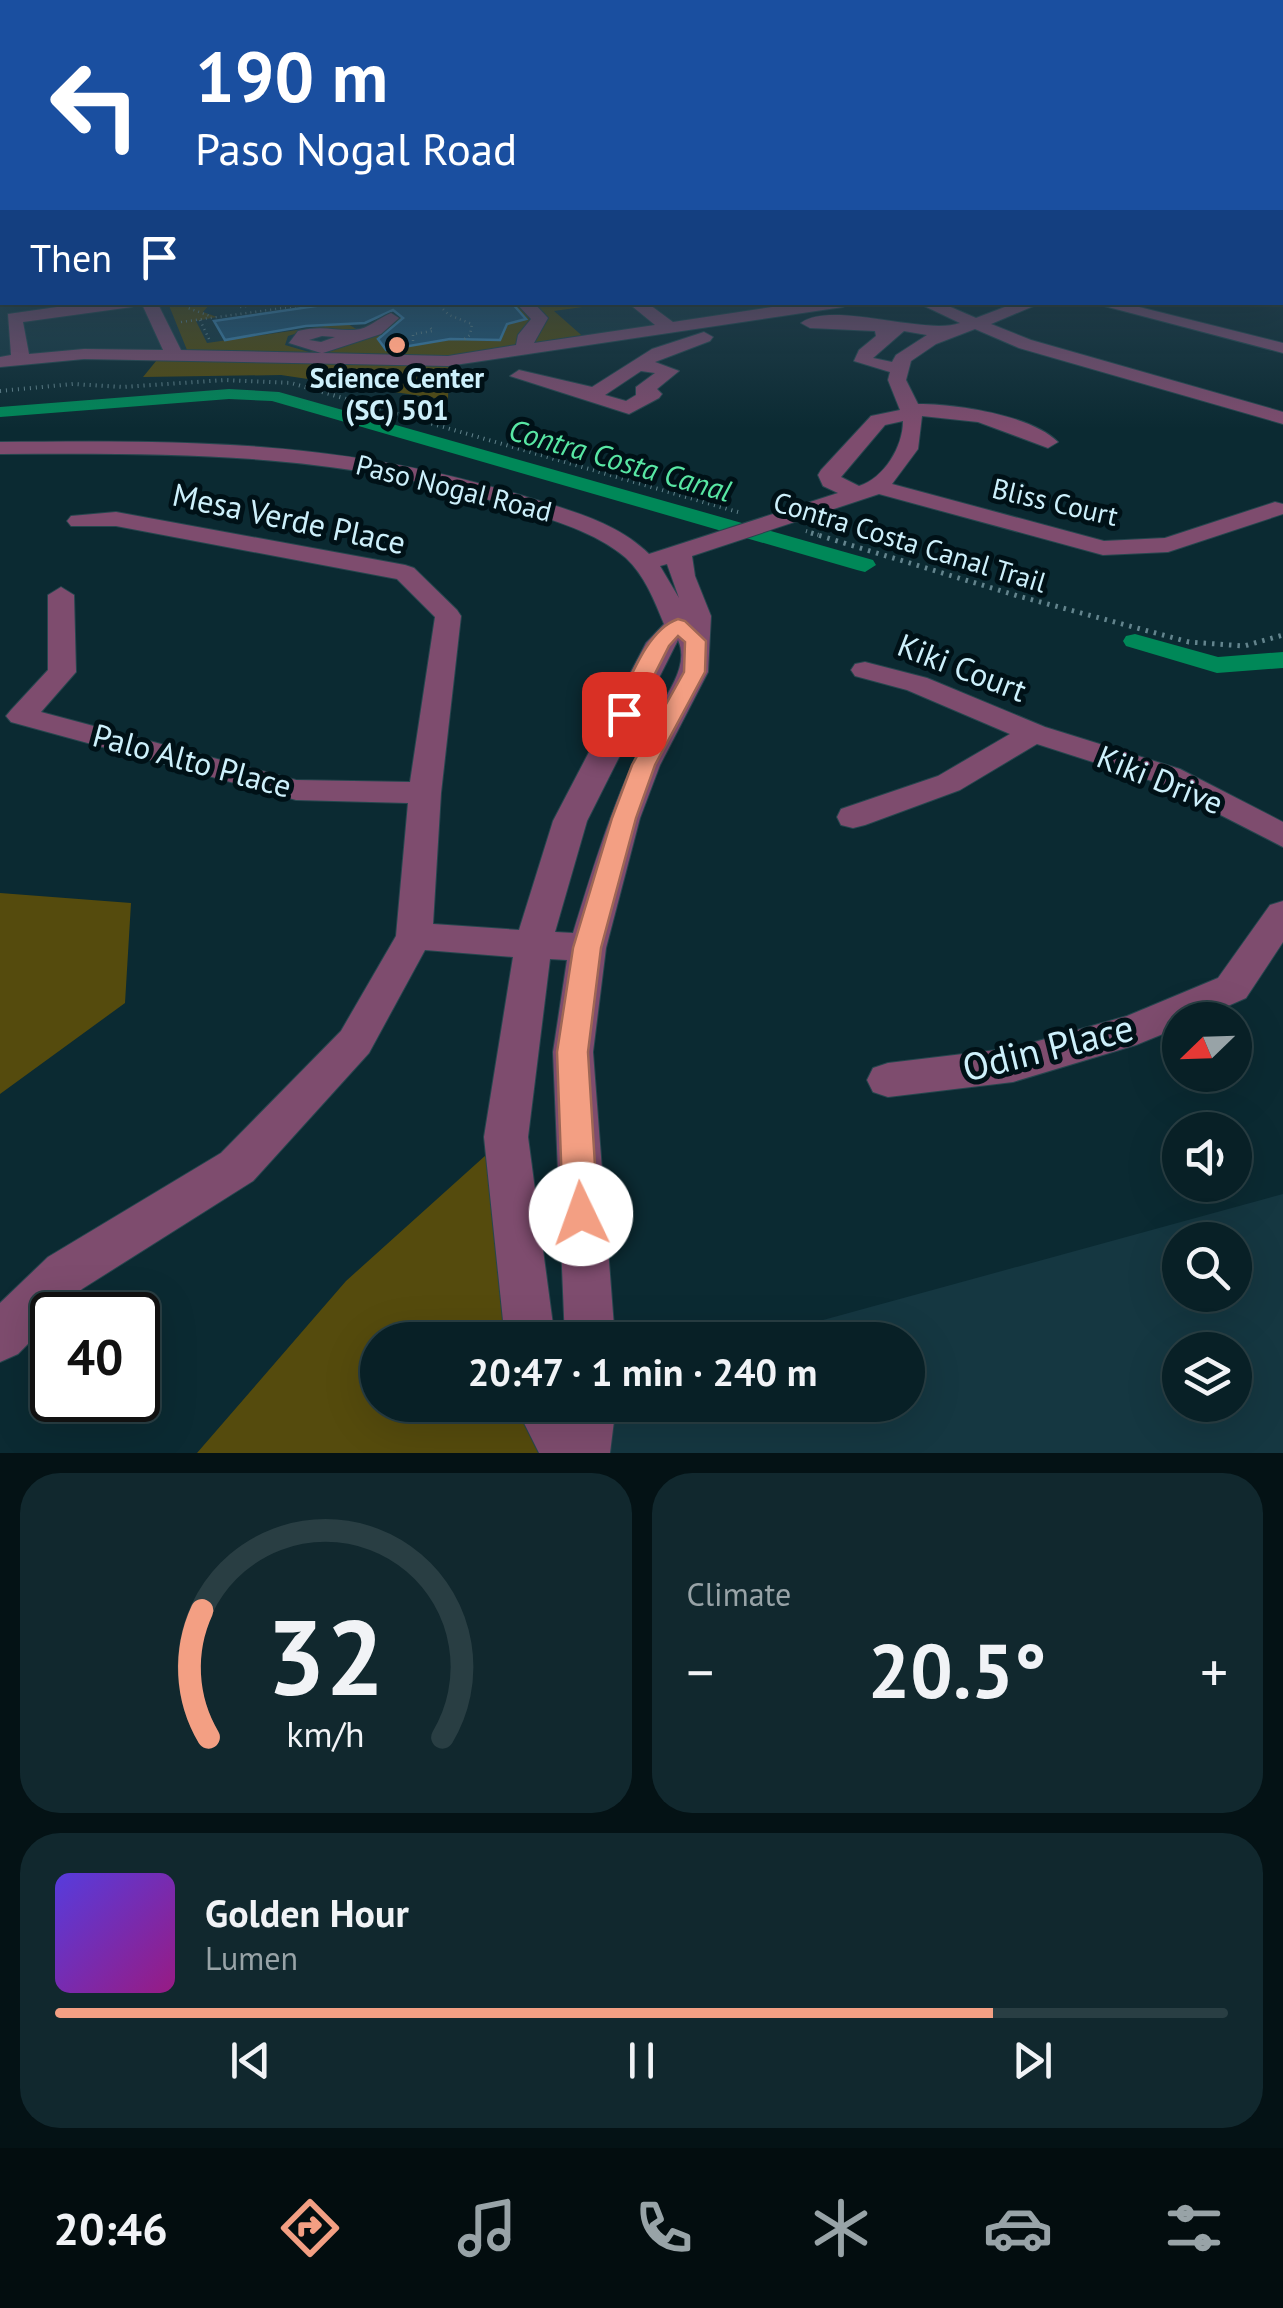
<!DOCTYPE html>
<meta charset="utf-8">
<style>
body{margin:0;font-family:"PT Sans",sans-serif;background:#11282e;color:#f1f3f6;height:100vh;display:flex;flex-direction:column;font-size:38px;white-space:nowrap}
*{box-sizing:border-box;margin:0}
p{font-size:32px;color:#98a3a7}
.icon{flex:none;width:55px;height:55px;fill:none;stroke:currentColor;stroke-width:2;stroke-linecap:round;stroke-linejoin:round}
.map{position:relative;height:1453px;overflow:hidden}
.drawer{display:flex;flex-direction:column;gap:20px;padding:20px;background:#041215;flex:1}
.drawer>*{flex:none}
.top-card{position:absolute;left:0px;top:0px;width:1285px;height:305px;box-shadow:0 10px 40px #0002,0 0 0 2px #293e43;background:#1a4fa0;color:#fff;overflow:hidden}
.needle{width:65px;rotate:247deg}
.tools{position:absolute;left:1162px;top:1002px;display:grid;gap:20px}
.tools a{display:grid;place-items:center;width:90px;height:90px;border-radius:50%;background:#082026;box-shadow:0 10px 40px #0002,0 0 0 2px #293e43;font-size:50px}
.speed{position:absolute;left:30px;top:1292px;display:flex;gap:20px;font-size:50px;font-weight:700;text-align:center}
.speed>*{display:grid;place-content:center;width:130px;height:130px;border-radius:50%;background:#082026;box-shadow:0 10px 40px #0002,0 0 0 2px #293e43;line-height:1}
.speed .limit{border:5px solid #111;border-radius:15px;background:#fff;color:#111}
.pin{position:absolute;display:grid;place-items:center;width:85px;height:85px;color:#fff;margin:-42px;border-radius:20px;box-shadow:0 5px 15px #0006}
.me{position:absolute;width:110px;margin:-55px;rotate:357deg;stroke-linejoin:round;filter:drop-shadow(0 0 8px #0008)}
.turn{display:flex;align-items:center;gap:35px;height:210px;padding:0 30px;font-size:45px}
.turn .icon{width:130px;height:130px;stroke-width:2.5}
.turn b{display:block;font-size:70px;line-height:85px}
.then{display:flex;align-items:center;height:95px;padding:0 30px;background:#0003;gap:20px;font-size:38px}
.big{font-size:75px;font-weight:800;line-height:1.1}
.drawer .tile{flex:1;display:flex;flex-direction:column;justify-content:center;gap:15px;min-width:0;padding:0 35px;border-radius:40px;background:#11282e}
.drawer .dial{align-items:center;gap:0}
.dial svg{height:260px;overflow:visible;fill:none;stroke:#293e43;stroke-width:7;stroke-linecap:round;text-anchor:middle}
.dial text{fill:#f1f3f6;stroke:none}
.song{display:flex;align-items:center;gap:30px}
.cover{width:120px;height:120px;border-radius:15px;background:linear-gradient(135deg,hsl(250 70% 55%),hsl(310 70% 35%))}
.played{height:10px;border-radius:5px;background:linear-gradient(90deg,#f39f83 80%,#293e43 80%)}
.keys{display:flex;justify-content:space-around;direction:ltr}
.heat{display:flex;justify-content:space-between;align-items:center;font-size:55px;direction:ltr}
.drawer .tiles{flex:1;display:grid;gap:20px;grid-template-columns:1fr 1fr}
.tile:last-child{grid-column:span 2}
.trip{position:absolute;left:360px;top:1322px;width:565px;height:100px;border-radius:50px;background:#082026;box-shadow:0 10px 40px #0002,0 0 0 2px #293e43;font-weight:800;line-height:100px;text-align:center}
.menu{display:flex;height:160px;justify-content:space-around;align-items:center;background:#030d0f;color:#98a3a7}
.menu .icon{width:70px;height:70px}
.menu .on{color:#f39f83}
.menu b{font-size:45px;color:#f1f3f6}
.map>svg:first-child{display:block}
</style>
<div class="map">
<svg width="1283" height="1453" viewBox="0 0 1283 1453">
<rect width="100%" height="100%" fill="#0b2a32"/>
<path fill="#153741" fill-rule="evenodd" d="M0,225L2,302L856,303L486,357L85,354L0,362Z
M1283,1194V1453H583L590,1405H908V1340H750ZM1180,1240H1235V1295H1180ZM1180,1350H1235V1405H1180Z"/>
<path fill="#554b0d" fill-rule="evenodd" d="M168,303H211L203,312L217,317L196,321L207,343L346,323L365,334C436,293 531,303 611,303L554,311L587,340L449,361L448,400L281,375L143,377L161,355H189ZM314,328L349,330L353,343L309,352L285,345L288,336Z
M0,893L131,903L125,1003L0,1094Z
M506,1137L530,1340H378V1405H541L568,1453H197L346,1281Z"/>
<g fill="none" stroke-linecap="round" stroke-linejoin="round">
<path fill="#008858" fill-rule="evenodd" d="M229,389L279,392L873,560L876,565L865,572L857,570L272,401L229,399L0,417V407Z
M1135,634L1218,657L1283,652V668L1217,673L1126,646L1123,641L1126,636Z"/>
</g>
<path fill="#225576" stroke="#3f83af" stroke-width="2.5" d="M343,302H511L526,319L507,324L500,340L450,339L386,350L378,339L403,318L393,310L365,323L306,326L225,340L214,321Z"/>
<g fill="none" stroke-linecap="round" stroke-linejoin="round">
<defs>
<path id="minor" d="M92,302H140L132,307L23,322L29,354L84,349L163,350L141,302H157L181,350L321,353L289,343L298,331C323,325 334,331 354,330C369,329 378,318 391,313L399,318L381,334L323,353L448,356L516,345L518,335L531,319L515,302H533L548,318L534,343L655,325L627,302H646L673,322L806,302H851L843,307L448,366L84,359L0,367V357L11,355L8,314ZM322,336L335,337L321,342L309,340Z
M916,302H939L976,318L1018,302H1043L991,324L1031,340L1283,412V424L1019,348L975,329L936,344L911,361L906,380L918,404C956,404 1031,415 1058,442L1048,448L978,422L922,416L918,449L892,484L1104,541L1165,538L1275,502L1283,504V514L1168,552L1103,555L879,494L692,556L695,576L711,616L708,672L660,765L640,818L606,948L593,1052L615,1340H565L553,1052L567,960L550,959L528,1137L555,1340H505L484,1137L513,957L425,950L369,1053L253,1181L82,1289L18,1354L0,1362V1303L48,1257L221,1153L341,1031L396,936L408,803L296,800L11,722L6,716L11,710L48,670V595L61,587L74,595L76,672L41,712L296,780L410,782L435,617L397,579L116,526H71L67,521L71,516L116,512L405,565L414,568L457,610L461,616L441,793L433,924L519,930L553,821L646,643L664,624C654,600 645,576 626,558C596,532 552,520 515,508C343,452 178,453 0,454V442C192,440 348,440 533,499C573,511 619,524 649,554L838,493L823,486L818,475L821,470L871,416L900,410L888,380L890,372L854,361L859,350L876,336L875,331L810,328L801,323C832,300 925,336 960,323ZM904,331L927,335L896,355L892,362L873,358ZM903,421C903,447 884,478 859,486L841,477L885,425ZM667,564L679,598L660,566ZM678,640C688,662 673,684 662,704C619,783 599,848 573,933L555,932L587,821Z
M1089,302H1119L1283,343V353Z
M704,332L713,337L710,341L655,362L679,371L657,389L662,394L659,398L629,414L510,376L519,370L592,387L652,349ZM641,371L655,373L636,387V395L626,401L605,395Z
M865,662L927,678L1045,727L1180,769L1283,822V847L1158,783L1037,744L960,790L865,825L853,828L841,825L837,817L841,809L938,776L1010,734L907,690L855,676L851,670L855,664Z
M1283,901V942L1246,998L1196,1020H1180V1027L1136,1045L1013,1082L888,1097L873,1092L867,1080L873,1068L888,1063L1013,1048L1127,1016L1218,978L1270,905Z
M515,1405H616L610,1453H539Z"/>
</defs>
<use href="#minor" stroke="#26464e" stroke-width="2"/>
<path stroke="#63848d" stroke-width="2.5" stroke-dasharray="1 4" stroke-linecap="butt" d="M195,302L188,308L210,316
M226,302L240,307L278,302
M436,302L449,315L472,324L470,335L463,340
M588,302H601
M880,305L901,303
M200,320L209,339
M181,322L327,302
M413,341V334L433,331L428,325"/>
<path stroke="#63848d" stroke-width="4" stroke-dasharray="1 5" stroke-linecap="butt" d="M0,391L73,384L123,387L225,380L291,383L738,512
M806,531L819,535"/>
<path stroke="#63848d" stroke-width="5" stroke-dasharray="2.5 6" stroke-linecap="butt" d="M811,533L1018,596L1189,642L1244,646L1283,635"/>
<use href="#minor" fill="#7e4c6e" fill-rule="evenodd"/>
</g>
<linearGradient id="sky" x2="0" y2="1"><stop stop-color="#06171c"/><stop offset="0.52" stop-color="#2e4a5a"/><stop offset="1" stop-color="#2e4a5a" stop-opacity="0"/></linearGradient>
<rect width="1283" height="429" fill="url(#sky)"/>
<path fill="#f39f83" stroke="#9e6755" stroke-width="2.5" d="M678,619L685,621L706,641L705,672L655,765L636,818L601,948L588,1052L598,1214L593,1225L581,1230L569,1225L563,1214L557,1052L573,948L612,818L632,765L684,672L685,642L678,636L669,646L632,719H616L613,714C628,686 645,630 678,619Z"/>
<circle fill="#f39f83" stroke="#001117" stroke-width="4" cx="397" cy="345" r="10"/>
<g text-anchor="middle" stroke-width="10" stroke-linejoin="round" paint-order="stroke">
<g font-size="28" font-weight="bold" fill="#cdf0fb" stroke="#001117">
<text x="397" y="388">Science Center<tspan x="397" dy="32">(SC) 501</tspan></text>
</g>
<g font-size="28" fill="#cdf0fb" stroke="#001117">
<text transform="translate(454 488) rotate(14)" y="10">Paso Nogal Road</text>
<text transform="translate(1055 502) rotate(13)" y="10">Bliss Court</text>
<text transform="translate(910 542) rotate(17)" y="10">Contra Costa Canal Trail</text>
</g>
<g font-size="30" font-style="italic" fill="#58e7a4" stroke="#001117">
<text transform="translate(620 461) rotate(16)" y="10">Contra Costa Canal</text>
</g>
<g font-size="32" fill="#cdf0fb" stroke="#001117">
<text transform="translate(289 519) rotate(12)" y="11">Mesa Verde Place</text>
<text transform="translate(962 668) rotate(21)" y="11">Kiki Court</text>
<text transform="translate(192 761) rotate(15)" y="11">Palo Alto Place</text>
<text transform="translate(1160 780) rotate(22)" y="11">Kiki Drive</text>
</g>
<g font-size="38" fill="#cdf0fb" stroke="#001117">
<text transform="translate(1048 1048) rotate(-14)" y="13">Odin Place</text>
</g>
</g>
</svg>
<div class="tools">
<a><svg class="needle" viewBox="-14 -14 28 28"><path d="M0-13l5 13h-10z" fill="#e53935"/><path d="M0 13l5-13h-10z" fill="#98a3a7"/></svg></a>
<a><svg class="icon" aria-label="sound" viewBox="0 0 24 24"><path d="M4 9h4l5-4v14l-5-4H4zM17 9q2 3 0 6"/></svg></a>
<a><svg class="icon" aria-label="search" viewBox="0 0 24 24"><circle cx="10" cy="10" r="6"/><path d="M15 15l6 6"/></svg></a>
<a><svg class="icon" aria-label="layers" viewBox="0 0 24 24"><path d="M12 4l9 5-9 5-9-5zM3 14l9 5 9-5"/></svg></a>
</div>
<div class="speed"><div class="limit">40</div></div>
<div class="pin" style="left:624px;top:714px;background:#d93025"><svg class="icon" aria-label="arrive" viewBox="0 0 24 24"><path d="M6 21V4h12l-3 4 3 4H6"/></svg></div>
<svg class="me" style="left:581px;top:1214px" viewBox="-20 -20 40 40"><circle r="19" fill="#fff"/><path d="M0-13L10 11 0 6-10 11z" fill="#f39f83"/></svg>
<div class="trip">20:47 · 1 min · 240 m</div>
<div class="top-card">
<div class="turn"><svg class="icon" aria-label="left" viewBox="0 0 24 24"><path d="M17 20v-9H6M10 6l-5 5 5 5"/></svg><div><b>190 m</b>Paso Nogal Road</div></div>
<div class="then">Then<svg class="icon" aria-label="arrive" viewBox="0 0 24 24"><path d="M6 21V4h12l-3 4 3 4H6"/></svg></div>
</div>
</div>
<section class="drawer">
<div class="tiles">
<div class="tile dial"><svg viewBox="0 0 100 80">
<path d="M14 69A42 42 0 1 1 86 69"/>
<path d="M14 69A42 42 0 0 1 12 30" stroke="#f39f83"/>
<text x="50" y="56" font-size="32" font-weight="700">32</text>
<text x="50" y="72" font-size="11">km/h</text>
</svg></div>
<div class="tile"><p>Climate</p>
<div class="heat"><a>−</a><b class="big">20.5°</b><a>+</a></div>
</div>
<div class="tile">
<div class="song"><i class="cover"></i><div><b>Golden Hour</b><p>Lumen</p></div></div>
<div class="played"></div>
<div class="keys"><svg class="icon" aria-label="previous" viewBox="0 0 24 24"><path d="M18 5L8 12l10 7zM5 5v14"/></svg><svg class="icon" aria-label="pause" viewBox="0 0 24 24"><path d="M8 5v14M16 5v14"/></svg><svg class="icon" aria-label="next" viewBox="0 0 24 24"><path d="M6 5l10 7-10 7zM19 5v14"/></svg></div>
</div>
</div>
</section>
<nav class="menu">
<b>20:46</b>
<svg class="icon on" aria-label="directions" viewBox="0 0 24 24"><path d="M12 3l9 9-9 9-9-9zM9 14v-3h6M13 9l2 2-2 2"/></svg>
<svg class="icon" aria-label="music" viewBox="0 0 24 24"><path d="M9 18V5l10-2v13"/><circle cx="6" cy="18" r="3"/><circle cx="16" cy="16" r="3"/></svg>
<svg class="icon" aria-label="phone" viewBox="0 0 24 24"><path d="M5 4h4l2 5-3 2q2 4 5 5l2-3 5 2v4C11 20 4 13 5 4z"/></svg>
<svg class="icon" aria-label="climate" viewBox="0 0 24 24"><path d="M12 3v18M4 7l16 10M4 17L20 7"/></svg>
<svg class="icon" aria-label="car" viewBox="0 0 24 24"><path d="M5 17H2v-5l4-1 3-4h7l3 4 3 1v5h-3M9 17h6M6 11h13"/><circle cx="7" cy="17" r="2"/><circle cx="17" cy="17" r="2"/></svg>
<svg class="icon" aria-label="filters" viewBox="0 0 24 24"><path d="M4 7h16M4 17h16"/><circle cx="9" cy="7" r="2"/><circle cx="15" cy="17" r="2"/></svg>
</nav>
